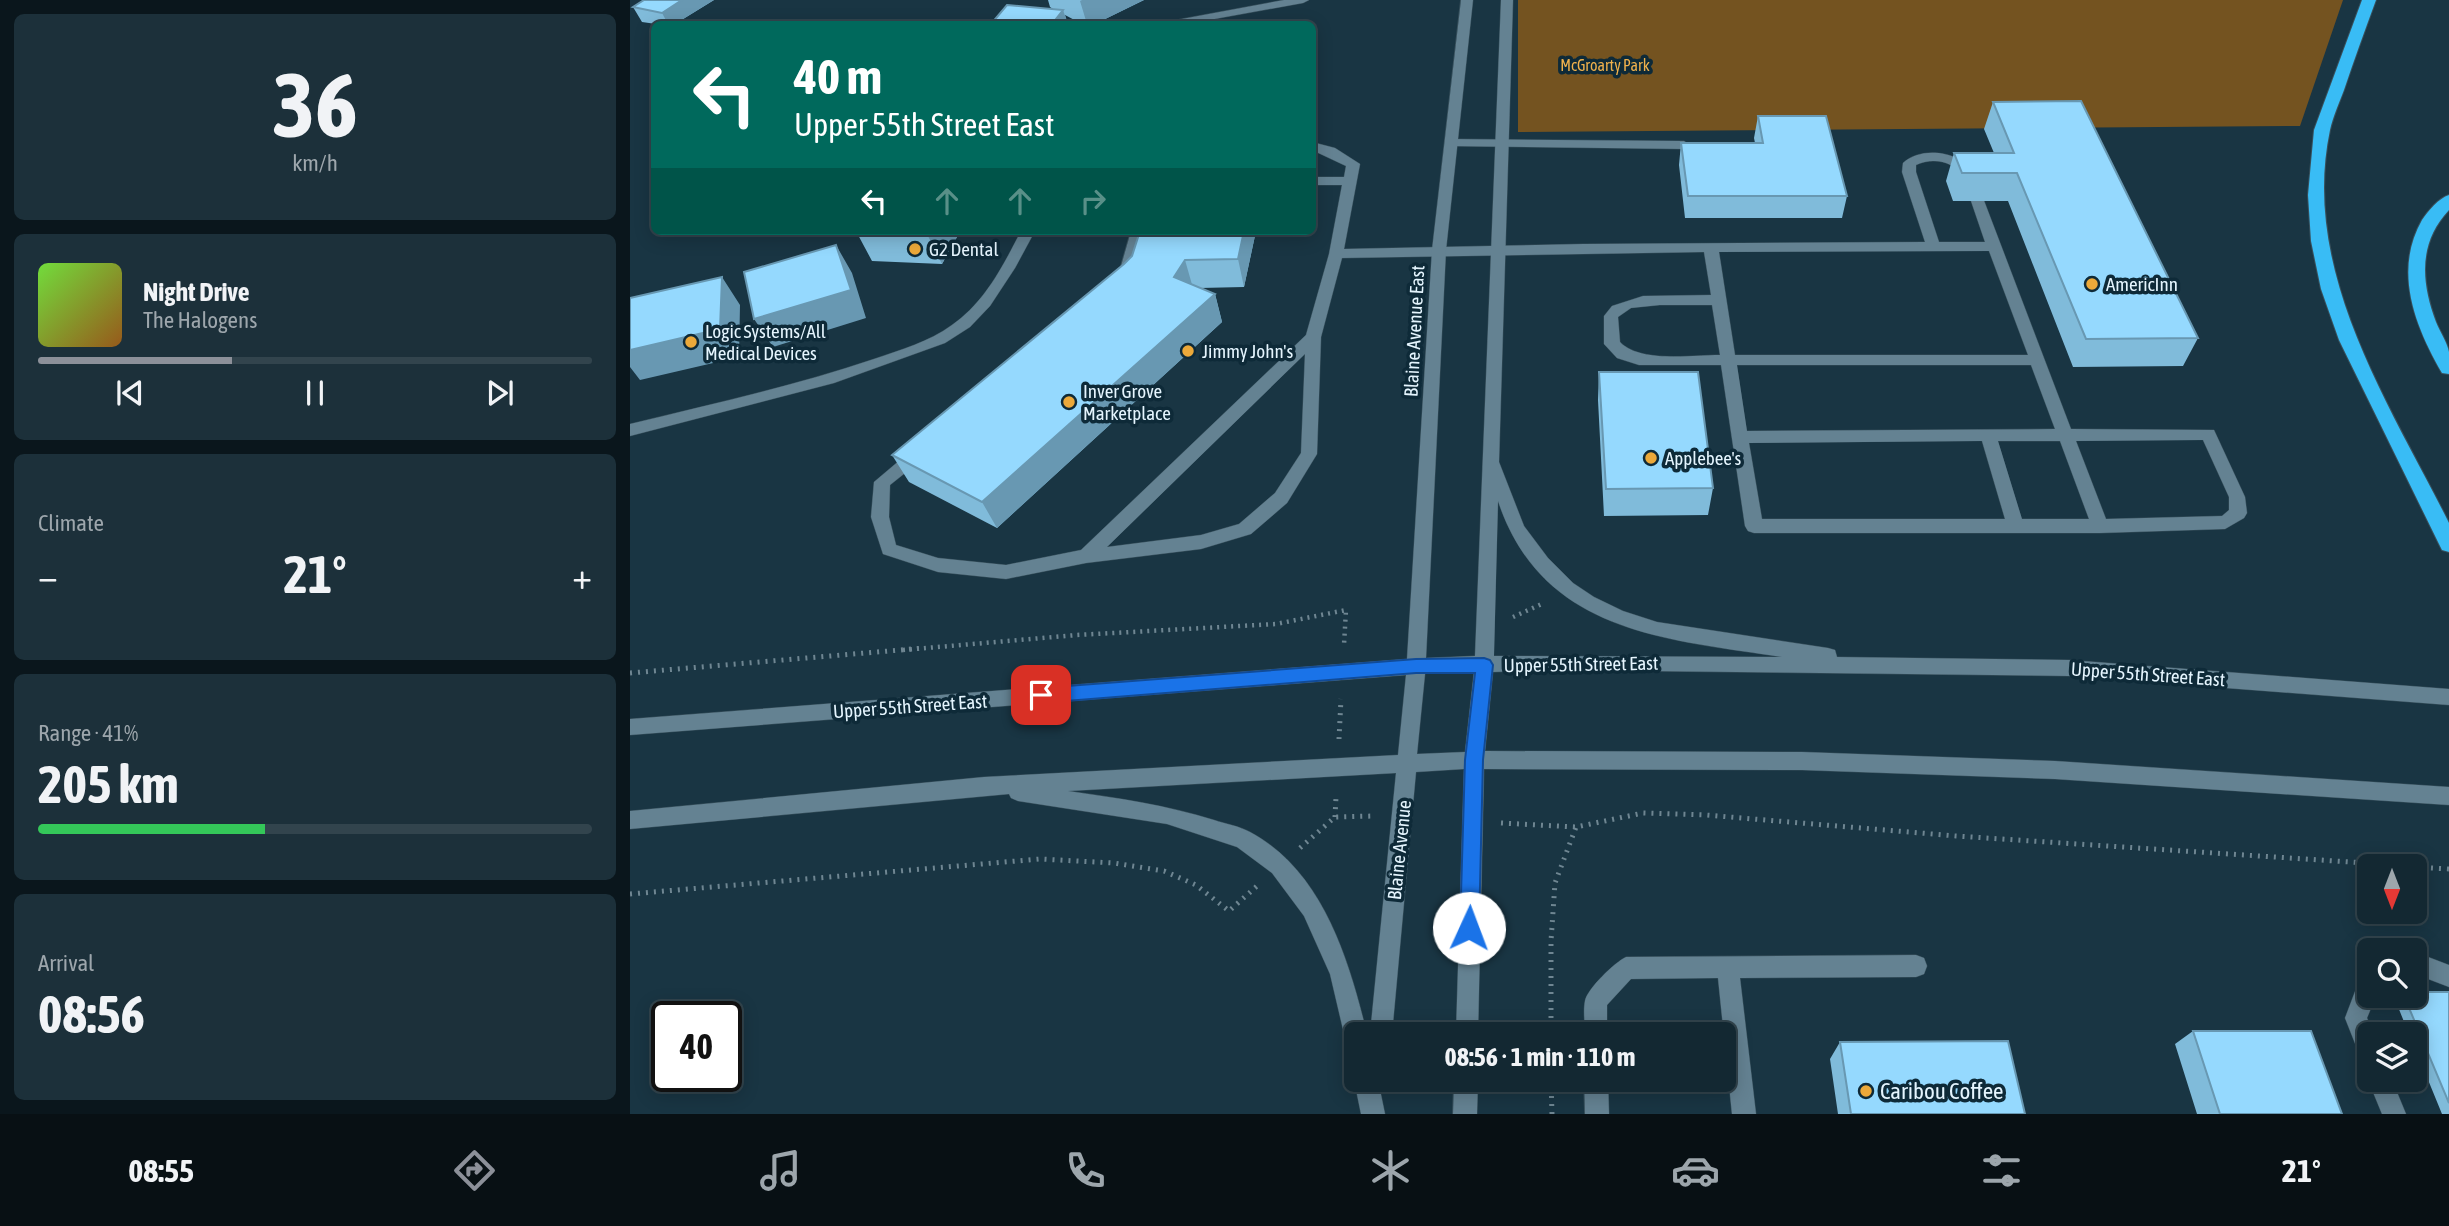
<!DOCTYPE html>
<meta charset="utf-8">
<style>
body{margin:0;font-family:"Asap Condensed",sans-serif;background:#1c303a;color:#f1f3f6;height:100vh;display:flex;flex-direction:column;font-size:26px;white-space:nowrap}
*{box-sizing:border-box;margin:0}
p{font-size:23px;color:#9da6ac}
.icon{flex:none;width:38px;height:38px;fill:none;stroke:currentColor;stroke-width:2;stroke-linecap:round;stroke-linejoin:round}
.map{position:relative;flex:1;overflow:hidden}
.sheet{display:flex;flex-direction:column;gap:14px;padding:14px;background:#0a161c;width:630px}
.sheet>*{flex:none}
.hud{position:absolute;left:21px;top:21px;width:665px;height:214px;border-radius:10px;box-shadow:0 4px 18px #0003,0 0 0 2px #32444d;background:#00695c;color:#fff;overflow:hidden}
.needle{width:46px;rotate:180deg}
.buttons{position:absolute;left:1727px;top:854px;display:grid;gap:14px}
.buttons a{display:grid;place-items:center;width:70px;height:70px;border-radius:10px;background:#132832;box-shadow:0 4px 18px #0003,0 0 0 2px #32444d;font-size:35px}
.speed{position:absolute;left:21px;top:1001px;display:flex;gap:14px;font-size:35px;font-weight:700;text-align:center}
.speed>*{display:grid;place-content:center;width:91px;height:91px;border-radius:50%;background:#132832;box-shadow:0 4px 18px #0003,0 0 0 2px #32444d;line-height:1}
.speed .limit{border:4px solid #111;border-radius:10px;background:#fff;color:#111}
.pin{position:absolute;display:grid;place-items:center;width:60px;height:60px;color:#fff;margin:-30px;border-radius:14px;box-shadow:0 4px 10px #0006}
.me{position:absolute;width:77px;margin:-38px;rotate:2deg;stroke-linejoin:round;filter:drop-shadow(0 0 5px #0008)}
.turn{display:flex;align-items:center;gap:24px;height:147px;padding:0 28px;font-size:32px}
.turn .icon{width:91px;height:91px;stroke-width:2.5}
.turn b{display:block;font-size:49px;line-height:60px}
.lanes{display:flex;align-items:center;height:66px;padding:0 28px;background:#0003;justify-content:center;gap:35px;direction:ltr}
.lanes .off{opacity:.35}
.big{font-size:52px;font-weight:700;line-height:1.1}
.sheet .card{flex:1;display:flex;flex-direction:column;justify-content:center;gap:10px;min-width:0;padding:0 24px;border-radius:10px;background:#1c303a}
.sheet .dial{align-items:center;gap:0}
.dial b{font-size:91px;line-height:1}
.song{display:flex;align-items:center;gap:21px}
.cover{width:84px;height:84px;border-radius:10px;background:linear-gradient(135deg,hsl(100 70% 55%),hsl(30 70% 35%))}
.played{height:7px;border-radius:4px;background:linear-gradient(90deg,#8c9099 35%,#32444d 35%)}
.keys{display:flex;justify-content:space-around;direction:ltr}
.heat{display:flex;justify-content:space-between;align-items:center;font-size:38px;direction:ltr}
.charge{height:10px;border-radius:5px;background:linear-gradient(90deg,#34c759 41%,#32444d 0)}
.trip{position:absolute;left:714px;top:1022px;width:392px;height:70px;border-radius:10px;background:#132832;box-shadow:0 4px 18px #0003,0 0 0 2px #32444d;font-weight:700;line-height:70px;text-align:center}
.menu{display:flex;height:112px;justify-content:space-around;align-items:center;background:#081014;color:#9da6ac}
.menu .icon{width:49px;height:49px}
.menu .active{color:#8c9099}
.menu b{font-size:32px;color:#f1f3f6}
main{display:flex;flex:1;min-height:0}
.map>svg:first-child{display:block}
</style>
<main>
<section class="sheet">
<div class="card dial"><b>36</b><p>km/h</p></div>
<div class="card">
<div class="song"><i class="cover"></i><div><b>Night Drive</b><p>The Halogens</p></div></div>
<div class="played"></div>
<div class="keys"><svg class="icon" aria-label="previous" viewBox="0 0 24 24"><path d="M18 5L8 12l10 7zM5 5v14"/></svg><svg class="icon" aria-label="pause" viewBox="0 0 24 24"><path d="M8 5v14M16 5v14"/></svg><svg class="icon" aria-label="next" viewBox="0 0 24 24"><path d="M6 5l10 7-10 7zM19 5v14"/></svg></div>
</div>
<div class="card"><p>Climate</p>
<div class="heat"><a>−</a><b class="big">21°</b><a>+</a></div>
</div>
<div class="card"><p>Range · 41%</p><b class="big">205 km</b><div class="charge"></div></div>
<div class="card"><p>Arrival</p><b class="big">08:56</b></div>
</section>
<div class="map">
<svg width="1819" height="1114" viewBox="0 0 1819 1114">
<rect width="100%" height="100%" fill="#193543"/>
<path fill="#745320" d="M888,0H1713L1670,126L888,132Z"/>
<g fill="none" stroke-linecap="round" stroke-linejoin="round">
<defs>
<path id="service" d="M821,139L1054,141L1060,145L1054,149L816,146V140Z
M682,142L705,148L730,164L714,249L953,244L1295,242L1272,172L1273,163C1292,145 1333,152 1345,174L1343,177H1333C1324,161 1303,157 1286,165V172L1309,242H1355L1341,201L1348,197L1353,198L1441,429L1584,430L1615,497L1617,513L1614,518L1595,529L1470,533H1124L1118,531L1115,526L1091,365H1009L987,358L974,344V316L982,306L1013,296L1081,295L1074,252L712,258L691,337L687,454L657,503L621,534L571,549L456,563L376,579L308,572L253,554L241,517L244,482L283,449H295L297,453L295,457L260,485L259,517L266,545L308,558L376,565L451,550L676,335L699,254L712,185H682V177H714L716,166L682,150ZM1359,251L1398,355H1105L1089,252ZM1030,305H1082L1090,355C1061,355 1010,363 990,342L988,317L1001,308ZM675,354L671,453L645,493L609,524L571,535L477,547ZM1107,365H1401L1425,429L1117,431ZM1573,440L1599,497V510L1592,516L1476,519L1446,441ZM1352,441L1375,519H1132L1119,443ZM1368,441H1430L1459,519H1392Z
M501,231H515L501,280L494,285L487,280Z
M1785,952L1819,965V987L1785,974Z
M1286,955L1294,958L1297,966L1294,974L1286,977L1110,978L1126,1114H1102L1088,978L1001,979L977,1005V1034H955C955,1024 953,1011 955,1001C957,989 985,962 996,957Z
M1740,970V996H1746L1737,1018L1744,1034H1740V1064L1732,1061L1715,1018L1732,973Z
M1740,1077V1080H1762L1776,1114H1752L1738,1080Z
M954,1080H978L979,1114H955Z"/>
<path id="minor" d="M654,0H679L673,3L557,24H535L541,21Z
M391,231H405L385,268L360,306L340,327L315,343L204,383L0,436V424C82,404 164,386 244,359C270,350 299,342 322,325C355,302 373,266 391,231Z"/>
<path id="tertiary" d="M831,0H843L816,250L796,658L845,656L871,0H883L869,462L894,526L918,558L943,583L964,597L993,611L1027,622L1198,648L1205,650L1207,657L1439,660L1819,689V705L1439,676L928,670L863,672L855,751L1172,752L1425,761L1819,787V805L1425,779L1172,770L854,769L848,1034H826L834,769L786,772L762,1034H740L766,773L438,791C488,798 536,805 584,820C596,824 609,826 620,832C693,871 719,960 737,1034H726V1049L718,1046L715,1038L700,974L674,916L642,873L607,847L537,824L388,801L381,798L379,794L0,829V811L354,777L768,755L776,675L0,735V719L777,659L802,250ZM868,501C912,633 1035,639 1152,657L864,656ZM844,672L835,752L787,754L795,674Z
M726,1075V1080H748L755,1114H731L724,1080Z
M824,1080H848L847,1114H823Z"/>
<path id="motorway" d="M1732,0H1746C1735,30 1724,60 1714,90C1709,103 1703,117 1700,130C1670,271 1759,403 1819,523V552L1812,550L1809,544L1709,340L1691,289L1681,241L1678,195L1684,130Z
M1819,195V210C1788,243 1791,282 1806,322C1810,332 1817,342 1819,352C1819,359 1819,367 1819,374L1812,373C1785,326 1763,271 1792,220C1798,211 1809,198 1819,195Z"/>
</defs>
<use href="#service" stroke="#38505c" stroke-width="1"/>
<use href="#minor" stroke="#38505c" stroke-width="1"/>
<use href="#tertiary" stroke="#38505c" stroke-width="1"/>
<use href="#motorway" stroke="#38505c" stroke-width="2"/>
<path stroke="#6f8692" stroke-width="4.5" stroke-dasharray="2 5" stroke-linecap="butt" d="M883,617L914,603
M273,650L447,635L646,624L716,610L714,645"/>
<path stroke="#6f8692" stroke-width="5" stroke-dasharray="2 6" stroke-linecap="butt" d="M0,673L294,648
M709,739L711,699
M705,817L706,797
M871,823L946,827L1013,813L1076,815L1326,836L1781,866
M670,848L705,817L744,816
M1785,867L1819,869
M0,894L410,859L484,863L534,871L566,885L599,911L627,886
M921,1034V941L925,883L946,827
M921,1080L922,1114"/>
<use href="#service" fill="#648292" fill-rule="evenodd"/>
<use href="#minor" fill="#648292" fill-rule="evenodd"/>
<use href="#tertiary" fill="#648292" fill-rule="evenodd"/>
<use href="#motorway" fill="#39bcf5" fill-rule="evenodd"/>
</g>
<path fill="#80bbda" d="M14,0H84L45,24H26L12,22L3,7Z
M418,0H514L465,24H452L435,15L438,24H361L423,9L420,7Z
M1363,102L1568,338L1553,366L1443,367L1378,201H1323L1316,181L1324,153H1364L1354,129Z
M1128,116L1217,196L1212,218H1055L1049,165L1051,143H1125L1124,138Z
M626,231L614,287L570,288L585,294L592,322L367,528L279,482L262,455L494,264Z
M227,233L327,237L312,264L242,261Z
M969,372L1083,488L1078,515L974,516L968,400Z
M1819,992V1114H1812L1785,1048V1034H1779L1764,997L1766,996H1785Z
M1563,1031L1712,1114H1567L1545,1044Z
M1210,1042L1395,1114H1208L1200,1059Z"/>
<path fill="#6898b2" d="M52,0H84L45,24H38L32,13Z
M452,0H514L465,24H457L450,1Z
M433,10L438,24H422Z
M301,231H324L327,237L312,264L298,236Z
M614,231H626L614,287L608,259Z
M206,245L222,273L236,318L143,347L124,319Z
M555,260L563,288L544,277Z
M92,277L110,305L109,357L10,380L0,367V350Z
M585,294L592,322L367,528L352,502Z"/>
<path fill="#95d9fe" stroke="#6898b2" stroke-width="2" d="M14,0H52L32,13L3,7Z
M377,5L433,10L422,24H361Z
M1451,101L1568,338L1456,339L1387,173H1332L1324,153H1384L1363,102Z
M1128,116H1196L1217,196H1058L1051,143H1133Z
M228,231H301L298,236L227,233Z
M510,231H614L608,259L555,260L544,277L585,294L352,502L262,455L494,264L502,256Z
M206,245L221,290L124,319L114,272Z
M92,277L90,329L0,350V298Z
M969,372H1068L1083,488L976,489Z
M1785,992H1819V1103L1774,996H1785Z
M1563,1031H1681L1712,1114H1590Z
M1378,1041L1395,1114H1221L1210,1042Z"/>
<path fill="#1a73e8" stroke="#114b97" stroke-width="2" d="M854,658L860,660L863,665L853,760L849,928L846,934L839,937L833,934L830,928L835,760L845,673H786L411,703L405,701L403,695L405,690L411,688L786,659Z"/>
<g fill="#eca93a" stroke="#0e2a38" stroke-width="2.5">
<circle cx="285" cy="249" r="7"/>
<circle cx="1462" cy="284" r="7"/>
<circle cx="61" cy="342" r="7"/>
<circle cx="558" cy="351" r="7"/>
<circle cx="439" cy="402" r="7"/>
<circle cx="1021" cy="458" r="7"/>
<circle cx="1236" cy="1091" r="7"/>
</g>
<g text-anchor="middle" stroke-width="7" stroke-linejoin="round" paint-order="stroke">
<g font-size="16" fill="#f0b14c" stroke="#0e2a38">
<text x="975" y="71">McGroarty Park</text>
</g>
<g font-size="19" fill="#e5f5fe" stroke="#0e2a38" text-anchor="start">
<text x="299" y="256">G2 Dental</text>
<text x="1476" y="291">AmericInn</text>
<text x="75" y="338">Logic Systems/All<tspan x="75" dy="22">Medical Devices</tspan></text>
<text x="572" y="358">Jimmy John's</text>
<text x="453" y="398">Inver Grove<tspan x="453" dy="22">Marketplace</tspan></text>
<text x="1035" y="465">Applebee's</text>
</g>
<g font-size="19" fill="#e5f5fe" stroke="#0e2a38">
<text transform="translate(784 331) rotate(-87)" y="7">Blaine Avenue East</text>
<text transform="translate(951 664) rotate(-1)" y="7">Upper 55th Street East</text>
<text transform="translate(1518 674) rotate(4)" y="7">Upper 55th Street East</text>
<text transform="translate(280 706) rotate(-4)" y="7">Upper 55th Street East</text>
<text transform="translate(769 850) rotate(-84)" y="7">Blaine Avenue</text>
</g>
<g font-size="23" fill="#e5f5fe" stroke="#0e2a38" text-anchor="start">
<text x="1250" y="1099">Caribou Coffee</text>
</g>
</g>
</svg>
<div class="buttons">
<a><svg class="needle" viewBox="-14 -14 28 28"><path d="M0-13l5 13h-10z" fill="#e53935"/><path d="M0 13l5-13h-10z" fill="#9da6ac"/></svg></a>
<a><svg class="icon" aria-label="search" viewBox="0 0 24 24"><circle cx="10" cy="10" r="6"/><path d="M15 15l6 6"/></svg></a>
<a><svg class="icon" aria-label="layers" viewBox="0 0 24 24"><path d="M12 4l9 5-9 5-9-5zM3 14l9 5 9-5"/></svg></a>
</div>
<div class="speed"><div class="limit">40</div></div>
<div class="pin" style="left:411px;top:695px;background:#d93025"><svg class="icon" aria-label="arrive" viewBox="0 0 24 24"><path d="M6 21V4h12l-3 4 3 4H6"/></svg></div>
<svg class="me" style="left:839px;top:928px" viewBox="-20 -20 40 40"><circle r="19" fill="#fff"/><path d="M0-13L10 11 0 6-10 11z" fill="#1a73e8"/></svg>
<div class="trip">08:56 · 1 min · 110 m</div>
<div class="hud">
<div class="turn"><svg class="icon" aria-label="left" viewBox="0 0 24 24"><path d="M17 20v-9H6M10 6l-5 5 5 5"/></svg><div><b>40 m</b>Upper 55th Street East</div></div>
<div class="lanes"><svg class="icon" aria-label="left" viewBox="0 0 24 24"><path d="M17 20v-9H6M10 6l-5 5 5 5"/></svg><svg class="icon off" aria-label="ahead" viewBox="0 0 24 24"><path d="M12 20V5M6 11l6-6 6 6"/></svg><svg class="icon off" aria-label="ahead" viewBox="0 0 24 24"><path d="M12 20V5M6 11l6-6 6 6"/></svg><svg class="icon off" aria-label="right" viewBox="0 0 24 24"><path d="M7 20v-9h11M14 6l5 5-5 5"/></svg></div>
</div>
</div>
</main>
<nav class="menu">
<b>08:55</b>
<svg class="icon active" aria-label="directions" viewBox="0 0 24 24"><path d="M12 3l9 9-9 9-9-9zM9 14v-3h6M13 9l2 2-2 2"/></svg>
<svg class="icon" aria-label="music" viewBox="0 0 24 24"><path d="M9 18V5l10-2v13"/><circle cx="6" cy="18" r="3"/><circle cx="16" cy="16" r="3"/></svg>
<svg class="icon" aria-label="phone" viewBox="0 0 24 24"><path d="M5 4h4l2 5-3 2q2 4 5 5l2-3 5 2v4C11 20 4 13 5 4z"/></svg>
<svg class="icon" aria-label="climate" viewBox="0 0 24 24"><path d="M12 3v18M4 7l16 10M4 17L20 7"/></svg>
<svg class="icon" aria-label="car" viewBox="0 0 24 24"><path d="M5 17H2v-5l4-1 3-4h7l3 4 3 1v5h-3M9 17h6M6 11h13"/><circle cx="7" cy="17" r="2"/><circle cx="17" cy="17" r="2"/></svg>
<svg class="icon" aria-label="filters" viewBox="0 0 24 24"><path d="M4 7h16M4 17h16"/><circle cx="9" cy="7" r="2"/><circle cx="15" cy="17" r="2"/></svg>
<b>21°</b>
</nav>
